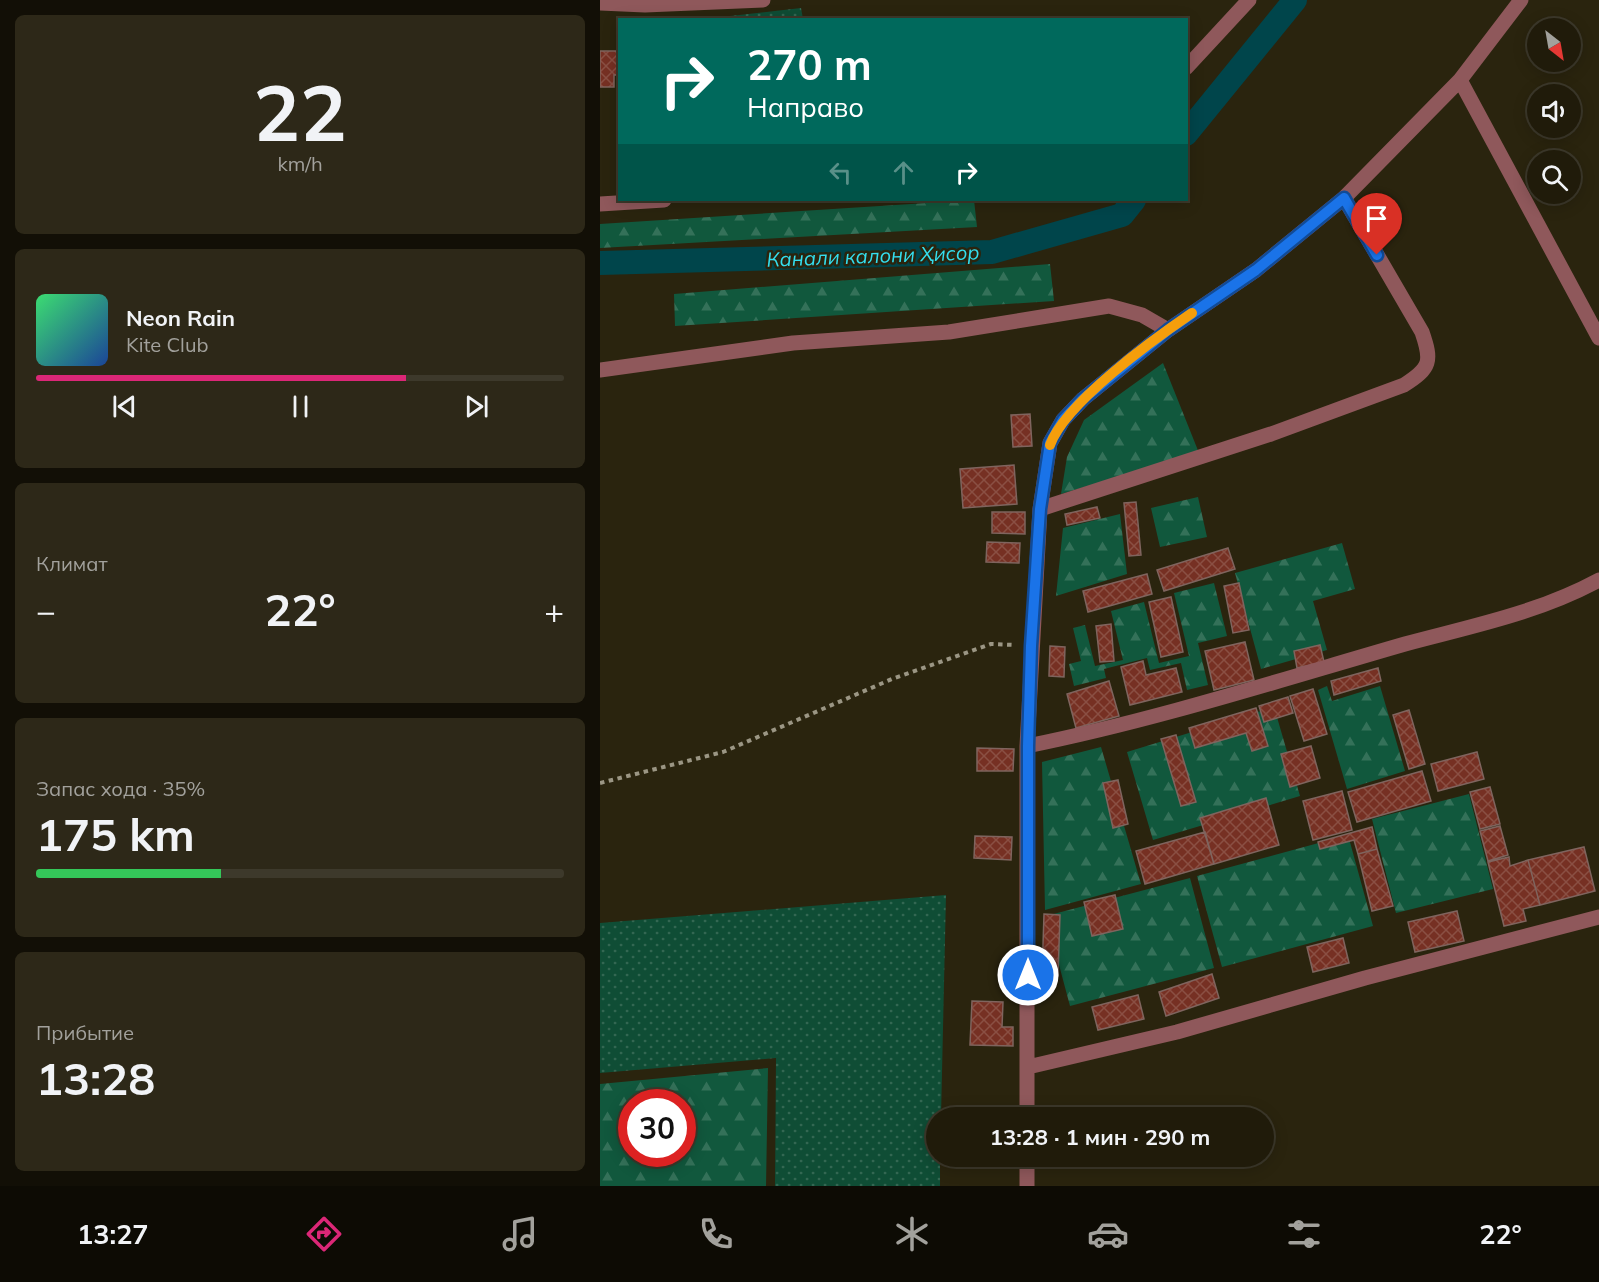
<!DOCTYPE html>
<html lang="ru">
<meta charset="utf-8">
<style>
body{margin:0;font-family:Mulish,sans-serif;background:#2d2818;color:#f1f3f6;height:100vh;display:flex;flex-direction:column;font-size:22px;white-space:nowrap}
*{box-sizing:border-box;margin:0}
p{font-size:20px;color:#a2a19c}
.icon{flex:none;width:33px;height:33px;fill:none;stroke:currentColor;stroke-width:2;stroke-linecap:round;stroke-linejoin:round}
.map{position:relative;flex:1;overflow:hidden}
.drawer{display:flex;flex-direction:column;gap:15px;padding:15px;background:#120f06;width:600px}
.drawer>*{flex:none}
.banner{position:absolute;left:18px;top:18px;width:570px;height:183px;border-radius:0px;box-shadow:0 3px 15px #0003,0 0 0 2px #3d392b;background:#00695c;color:#fff;overflow:hidden}
.needle{width:39px;rotate:149deg}
.tools{position:absolute;left:927px;top:18px;display:grid;gap:12px}
.tools a{display:grid;place-items:center;width:54px;height:54px;border-radius:50%;background:#201b0a;box-shadow:0 3px 15px #0003,0 0 0 2px #3d392b;font-size:30px}
.speed{position:absolute;left:18px;top:1089px;display:flex;gap:12px;font-size:30px;font-weight:700;text-align:center}
.speed>*{display:grid;place-content:center;width:78px;height:78px;border-radius:50%;background:#201b0a;box-shadow:0 3px 15px #0003,0 0 0 2px #3d392b;line-height:1}
.speed .limit{border:9px solid #d22;background:#fff;color:#111}
.pin{position:absolute;display:grid;place-items:center;width:51px;height:51px;color:#fff;margin:-62px -26px;border-radius:50% 50% 50% 0;rotate:-45deg;box-shadow:0 0 6px #0007}
.pin .icon{rotate:45deg}
.me{position:absolute;width:66px;margin:-33px;rotate:0deg;stroke-linejoin:round;filter:drop-shadow(0 0 4px #0008)}
.turn{display:flex;align-items:center;gap:21px;height:126px;padding:0 30px;font-size:27px}
.turn .icon{width:78px;height:78px;stroke-width:2.5}
.turn b{display:block;font-size:42px;line-height:51px}
.lanes{display:flex;align-items:center;height:57px;padding:0 30px;background:#0003;justify-content:center;gap:30px;direction:ltr}
.lanes .off{opacity:.35}
.big{font-size:45px;font-weight:700;line-height:1.1}
.drawer .card{flex:1;display:flex;flex-direction:column;justify-content:center;gap:9px;min-width:0;padding:0 21px;border-radius:9px;background:#2d2818}
.drawer .dial{align-items:center;gap:0}
.dial b{font-size:78px;line-height:1}
.song{display:flex;align-items:center;gap:18px}
.cover{width:72px;height:72px;border-radius:9px;background:linear-gradient(135deg,hsl(140 70% 55%),hsl(220 70% 35%))}
.played{height:6px;border-radius:3px;background:linear-gradient(90deg,#db2777 70%,#3d392b 70%)}
.keys{display:flex;justify-content:space-around;direction:ltr}
.heat{display:flex;justify-content:space-between;align-items:center;font-size:33px;direction:ltr}
.charge{height:9px;border-radius:4px;background:linear-gradient(90deg,#34c759 35%,#3d392b 0)}
.trip{position:absolute;left:326px;top:1107px;width:348px;height:60px;border-radius:30px;background:#201b0a;box-shadow:0 3px 15px #0003,0 0 0 2px #3d392b;font-weight:700;line-height:60px;text-align:center}
.menu{display:flex;height:96px;justify-content:space-around;align-items:center;background:#0d0b04;color:#a2a19c}
.menu .icon{width:42px;height:42px}
.menu .on{color:#db2777}
.menu b{font-size:27px;color:#f1f3f6}
main{display:flex;flex:1;min-height:0}
.map>svg:first-child{display:block}
</style>
<main>
<section class="drawer">
<div class="card dial"><b>22</b><p>km/h</p></div>
<div class="card">
<div class="song"><i class="cover"></i><div><b>Neon Rain</b><p>Kite Club</p></div></div>
<div class="played"></div>
<div class="keys"><svg class="icon" aria-label="previous" viewBox="0 0 24 24"><path d="M18 5L8 12l10 7zM5 5v14"/></svg><svg class="icon" aria-label="pause" viewBox="0 0 24 24"><path d="M8 5v14M16 5v14"/></svg><svg class="icon" aria-label="next" viewBox="0 0 24 24"><path d="M6 5l10 7-10 7zM19 5v14"/></svg></div>
</div>
<div class="card"><p>Климат</p>
<div class="heat"><a>−</a><b class="big">22°</b><a>+</a></div>
</div>
<div class="card"><p>Запас хода · 35%</p><b class="big">175 km</b><div class="charge"></div></div>
<div class="card"><p>Прибытие</p><b class="big">13:28</b></div>
</section>
<div class="map">
<svg width="999" height="1186" viewBox="0 0 999 1186">
<defs>
<pattern id="grass-dots" width="8" height="8" patternUnits="userSpaceOnUse" patternTransform="scale(1.5)"><rect width="8" height="8" fill="#0f4d35"/><path d="M2 2h.1M6 6h.1" fill="none" stroke="#336752" stroke-width="1.8" stroke-linecap="round"/></pattern>
<pattern id="forest-firs" width="22" height="20" patternUnits="userSpaceOnUse" patternTransform="scale(1.5)"><rect width="22" height="20" fill="#11583d"/><path d="M5 1l3.5 6h-7zM16 11l3.5 6h-7z" fill="#347159"/></pattern>
<pattern id="building-cross-hatch" width="8" height="8" patternUnits="userSpaceOnUse" patternTransform="scale(1.5)"><rect width="8" height="8" fill="#763023"/><path d="M0 0l8 8M0 8l8-8" fill="none" stroke="#8a4f43"/></pattern>
</defs>
<rect width="100%" height="100%" fill="#2a240e"/>
<path fill="url(#grass-dots)" d="M201,8L203,19H130V16Z
M346,895L341,1117L336,1118V1156L340,1157V1186H175L176,1058L0,1073V923Z"/>
<path fill="url(#forest-firs)" fill-rule="evenodd" d="M374,200L377,227L0,248V224Z
M450,264L454,301L75,326L74,294Z
M563,363L599,453L461,494L467,457L484,420Z
M598,497L607,537L560,547L551,508Z
M520,514L527,574L456,596L463,528Z
M742,543L755,589L713,601L727,650L661,669L635,573Z
M614,583L627,636L598,643L608,685L587,690L581,663L550,670L547,658L504,669L506,678L474,686L469,664L481,661L473,628L485,625L495,666L523,660L511,611L544,602L559,663L589,656L574,593Z
M727,686L732,701L780,686L805,771L747,789L718,690Z
M674,707L700,796L553,840L527,752Z
M501,747L541,884L445,910L442,762Z
M869,794L893,889L796,913L772,819Z
M748,835L773,926L622,967L597,876Z
M590,878L614,968L470,1006L446,916Z
M168,1068L166,1186H0V1084ZM32,1102H82V1154H32Z"/>
<g fill="none" stroke-linecap="round" stroke-linejoin="round">
<path stroke="#00454b" stroke-width="24" d="M586,134L695,0
M0,263L392,252L522,215L534,200"/>
</g>
<path fill="url(#building-cross-hatch)" stroke="#7f645e" stroke-width="1.5" d="M0,51H20V75H14V87H0Z
M430,414L432,446L413,447L411,415Z
M414,465L417,504L363,508L360,469Z
M536,502L541,555L529,556L524,503Z
M497,507L500,518L467,525L465,514Z
M392,512H425V534L392,533Z
M387,542L420,543L419,563L386,562Z
M628,548L635,569L564,591L557,570Z
M547,574L552,594L488,612L483,591Z
M639,583L649,630L633,633L624,586Z
M571,597L583,652L561,657L549,602Z
M511,624L514,661L500,662L496,626Z
M645,642L654,680L614,690L605,651Z
M720,645L724,662L697,668L694,651Z
M450,646L465,647L464,677L449,676Z
M543,661L546,675L576,668L582,692L530,705L521,667Z
M778,668L781,681L734,695L731,681Z
M509,681L519,716L476,728L467,694Z
M713,689L727,734L704,741L690,696Z
M688,697L693,713L664,722L659,706Z
M656,708L668,746L652,751L646,733L595,748L589,728Z
M809,710L825,764L809,769L793,715Z
M576,735L596,802L581,806L561,739Z
M711,746L720,778L690,787L681,754Z
M377,748L414,749L413,771H377Z
M877,752L884,779L838,791L831,764Z
M822,771L831,801L757,822L748,792Z
M518,780L528,824L513,828L503,783Z
M890,787L900,824L880,829L870,792Z
M742,791L752,830L713,840L703,801Z
M666,798L679,845L614,864L600,818Z
M900,826L908,855L888,861L880,831Z
M772,827L777,849L758,854L754,840L720,849L718,842Z
M605,832L614,864L545,884L536,851Z
M375,836L412,837L411,860L374,858Z
M984,847L995,891L940,905L928,860Z
M777,849L793,906L772,911L758,854Z
M909,857L910,866L928,860L940,905L923,909L926,921L904,926L888,862Z
M515,895L523,929L492,936L484,902Z
M857,911L864,941L815,952L808,922Z
M444,914L460,915L458,976H442Z
M743,938L749,963L713,972L707,947Z
M612,974L619,998L566,1016L559,992Z
M538,995L544,1019L498,1030L492,1007Z
M372,1001L403,1002L402,1027H413V1046L370,1045Z"/>
<g fill="none" stroke-linecap="round" stroke-linejoin="round">
<path stroke="#9b9684" stroke-width="4" stroke-dasharray="4.5 4.5" stroke-linecap="butt" d="M0,783L123,752L292,679L391,644L415,645"/>
<path stroke="#8f585b" stroke-width="15" d="M0,3L45,5L163,0
M586,68L649,0
M860,80L999,338
M0,204L64,200
M0,370L193,343L349,332L509,306L542,315L568,330
M440,509L671,434L804,385C831,368 832,361 822,332L744,198
M427,746C556,720 680,680 805,644C872,626 938,613 999,580
M428,1067L577,1032L765,978L999,917
M427,1118V746L440,509L450,443L463,420L483,399L568,330L656,270L744,198L860,80L921,0
M427,1186V1156"/>
</g>
<g fill="none" stroke-linecap="round" stroke-linejoin="round">
<defs>
<path id="route" d="M428,975V746L431,646L440,509L450,443L463,420L483,399L568,330L656,270L744,198L777,255"/>
</defs>
<use href="#route" stroke="#114b97" stroke-width="15"/>
<use href="#route" stroke="#1a73e8" stroke-width="10"/>
<path stroke="#f59e0b" stroke-width="10" d="M450,445C465,403 554,339 592,313"/>
</g>
<g text-anchor="middle" stroke-width="5" stroke-linejoin="round" paint-order="stroke">
<g font-size="20" font-style="italic" fill="#34deee" stroke="#2a240e">
<text transform="translate(273 256) rotate(-2)" y="7">Канали калони Ҳисор</text>
</g>
</g>
</svg>
<div class="tools">
<a><svg class="needle" viewBox="-14 -14 28 28"><path d="M0-13l5 13h-10z" fill="#e53935"/><path d="M0 13l5-13h-10z" fill="#a2a19c"/></svg></a>
<a><svg class="icon" aria-label="sound" viewBox="0 0 24 24"><path d="M4 9h4l5-4v14l-5-4H4zM17 9q2 3 0 6"/></svg></a>
<a><svg class="icon" aria-label="search" viewBox="0 0 24 24"><circle cx="10" cy="10" r="6"/><path d="M15 15l6 6"/></svg></a>
</div>
<div class="speed"><div class="limit">30</div></div>
<div class="pin" style="left:777px;top:255px;background:#d93025"><svg class="icon" aria-label="arrive" viewBox="0 0 24 24"><path d="M6 21V4h12l-3 4 3 4H6"/></svg></div>
<svg class="me" style="left:428px;top:975px" viewBox="-20 -20 40 40"><circle r="17" fill="#1a73e8" stroke="#fff" stroke-width="3"/><path d="M0-11L8 9 0 5-8 9z" fill="#fff"/></svg>
<div class="trip">13:28 · 1 мин · 290 m</div>
<div class="banner">
<div class="turn"><svg class="icon" aria-label="right" viewBox="0 0 24 24"><path d="M7 20v-9h11M14 6l5 5-5 5"/></svg><div><b>270 m</b>Направо</div></div>
<div class="lanes"><svg class="icon off" aria-label="left" viewBox="0 0 24 24"><path d="M17 20v-9H6M10 6l-5 5 5 5"/></svg><svg class="icon off" aria-label="ahead" viewBox="0 0 24 24"><path d="M12 20V5M6 11l6-6 6 6"/></svg><svg class="icon" aria-label="right" viewBox="0 0 24 24"><path d="M7 20v-9h11M14 6l5 5-5 5"/></svg></div>
</div>
</div>
</main>
<nav class="menu">
<b>13:27</b>
<svg class="icon on" aria-label="directions" viewBox="0 0 24 24"><path d="M12 3l9 9-9 9-9-9zM9 14v-3h6M13 9l2 2-2 2"/></svg>
<svg class="icon" aria-label="music" viewBox="0 0 24 24"><path d="M9 18V5l10-2v13"/><circle cx="6" cy="18" r="3"/><circle cx="16" cy="16" r="3"/></svg>
<svg class="icon" aria-label="phone" viewBox="0 0 24 24"><path d="M5 4h4l2 5-3 2q2 4 5 5l2-3 5 2v4C11 20 4 13 5 4z"/></svg>
<svg class="icon" aria-label="climate" viewBox="0 0 24 24"><path d="M12 3v18M4 7l16 10M4 17L20 7"/></svg>
<svg class="icon" aria-label="car" viewBox="0 0 24 24"><path d="M5 17H2v-5l4-1 3-4h7l3 4 3 1v5h-3M9 17h6M6 11h13"/><circle cx="7" cy="17" r="2"/><circle cx="17" cy="17" r="2"/></svg>
<svg class="icon" aria-label="filters" viewBox="0 0 24 24"><path d="M4 7h16M4 17h16"/><circle cx="9" cy="7" r="2"/><circle cx="15" cy="17" r="2"/></svg>
<b>22°</b>
</nav>
